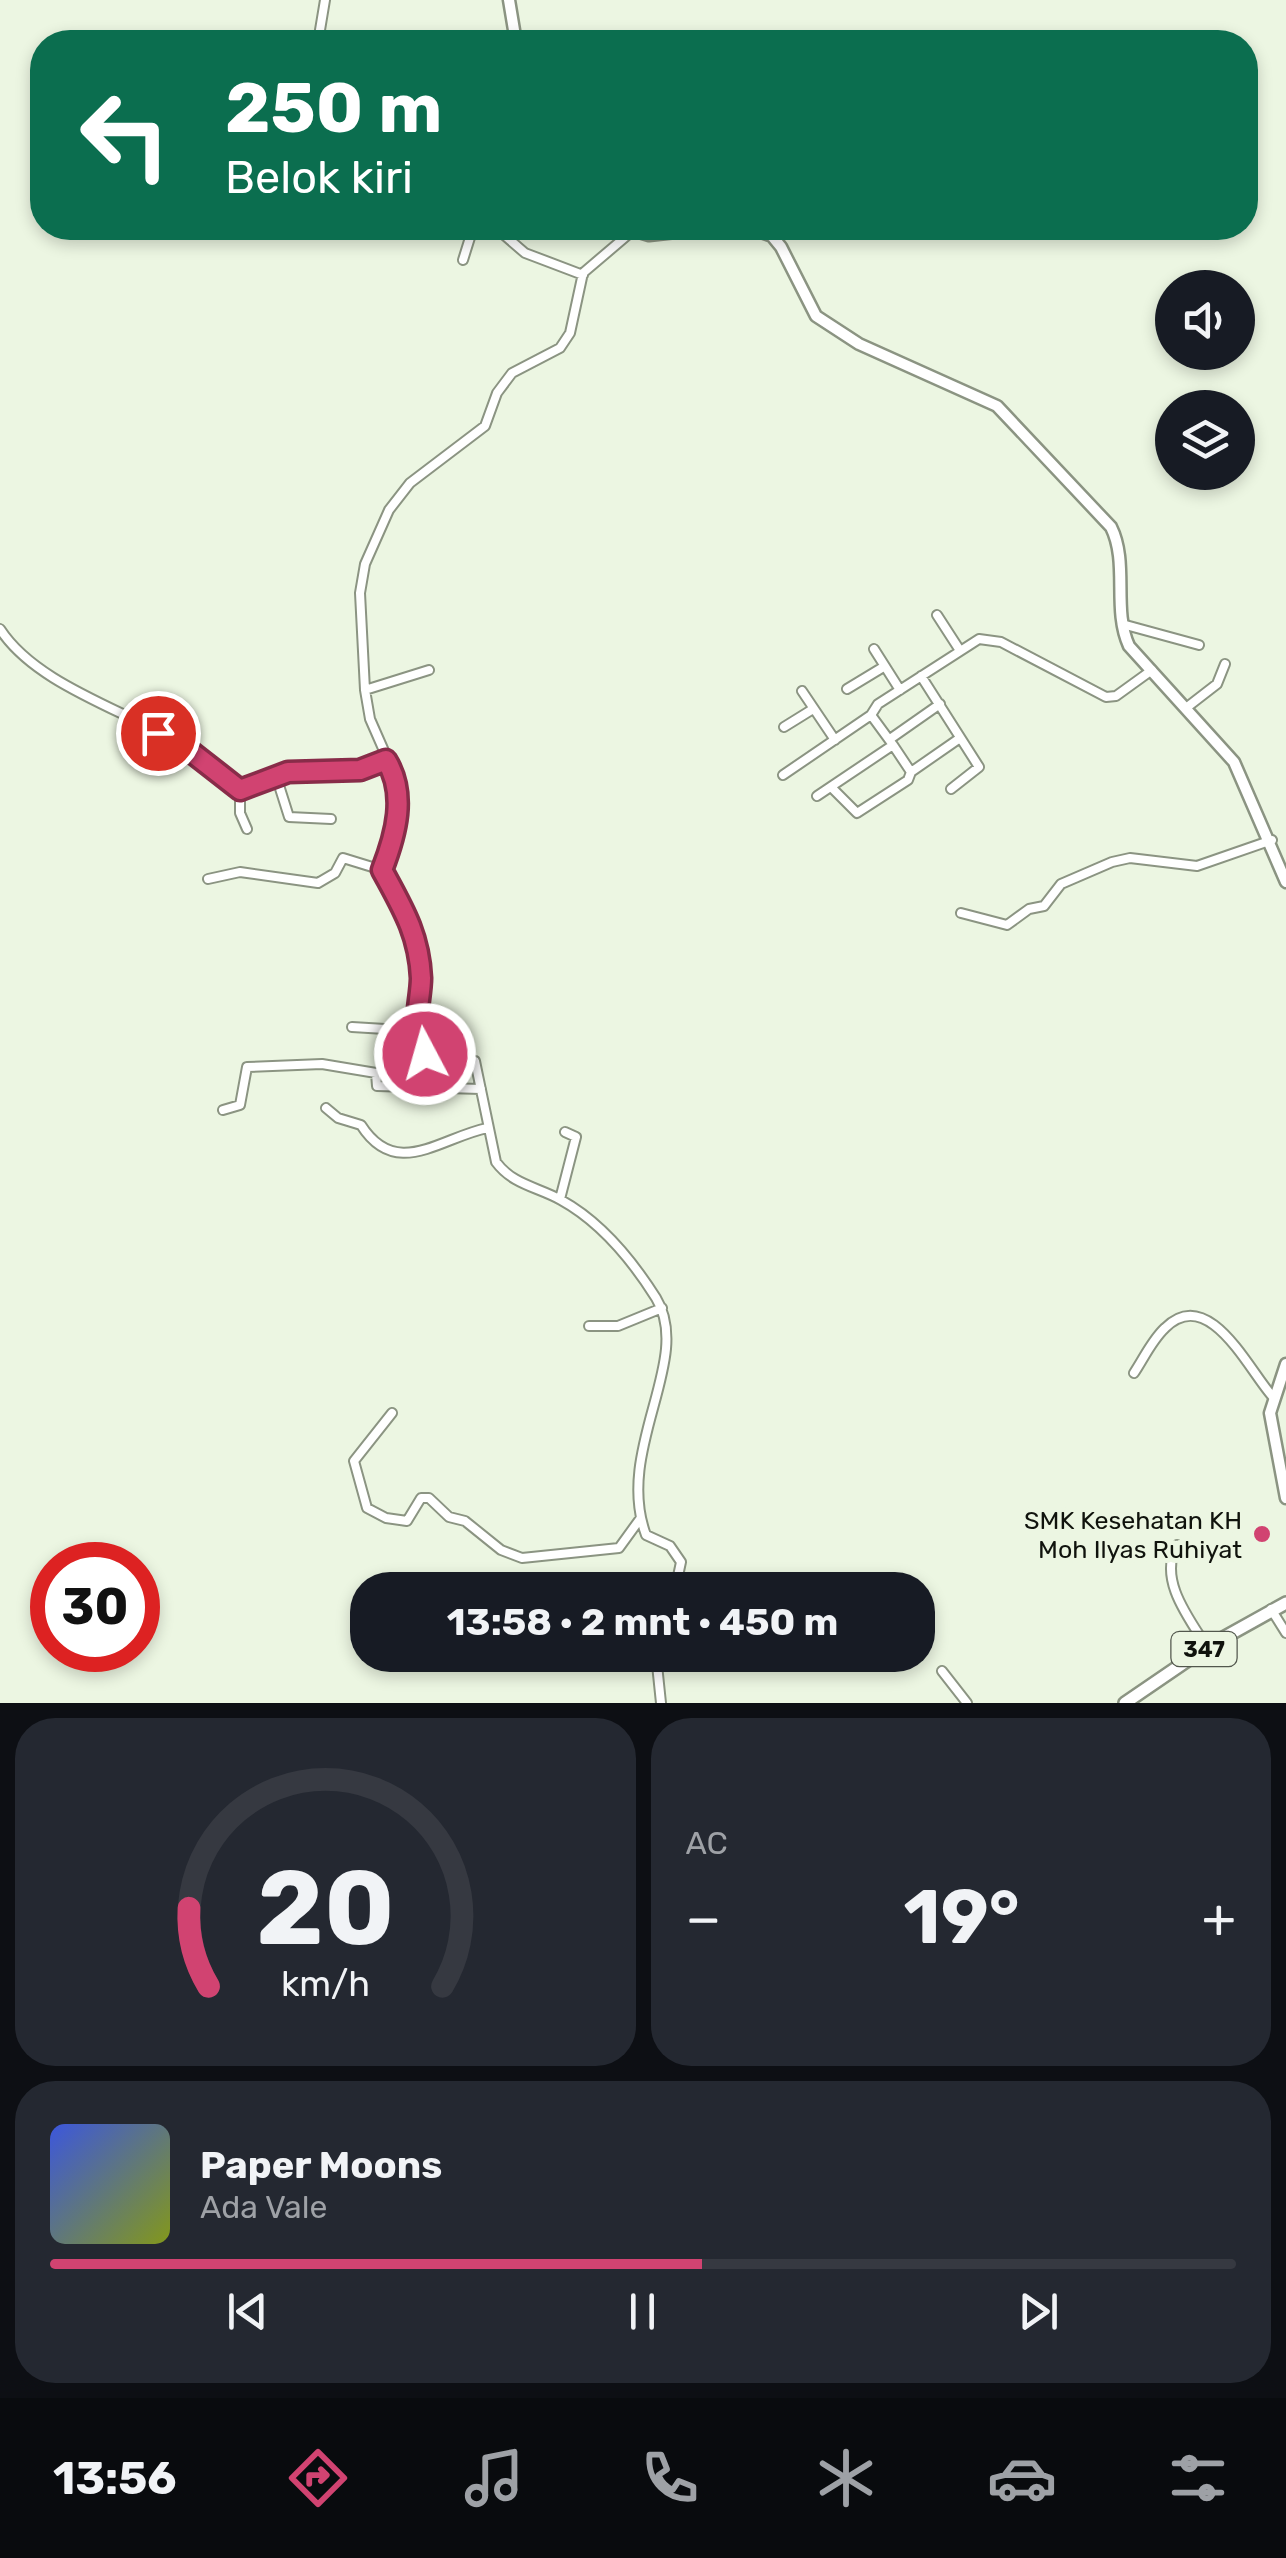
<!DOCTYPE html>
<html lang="id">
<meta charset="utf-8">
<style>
body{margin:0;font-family:Rubik,sans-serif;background:#242831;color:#f1f3f6;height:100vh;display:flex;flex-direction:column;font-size:38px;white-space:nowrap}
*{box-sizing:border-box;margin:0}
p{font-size:32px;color:#9ea1a6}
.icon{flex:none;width:55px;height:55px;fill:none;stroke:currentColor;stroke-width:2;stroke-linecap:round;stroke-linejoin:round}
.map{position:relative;height:1703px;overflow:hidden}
.details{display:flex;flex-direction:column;gap:15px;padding:15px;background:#0d0f14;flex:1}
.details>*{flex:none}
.top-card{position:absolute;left:30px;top:30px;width:1228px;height:210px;border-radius:40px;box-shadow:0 5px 15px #0003;background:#0b6e4f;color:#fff;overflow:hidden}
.controls{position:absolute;left:1155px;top:270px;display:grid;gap:20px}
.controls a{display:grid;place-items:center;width:100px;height:100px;border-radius:50%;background:#171b24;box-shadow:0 5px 15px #0003;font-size:50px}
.speed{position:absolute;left:30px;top:1542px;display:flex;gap:20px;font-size:50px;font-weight:700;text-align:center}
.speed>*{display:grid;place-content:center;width:130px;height:130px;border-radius:50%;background:#171b24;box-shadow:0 5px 15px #0003;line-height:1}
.speed .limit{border:15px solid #d22;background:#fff;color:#111}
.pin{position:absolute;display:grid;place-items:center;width:85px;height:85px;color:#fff;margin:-42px;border:5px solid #fff;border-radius:50%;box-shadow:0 2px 10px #0007}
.me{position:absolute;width:110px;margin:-55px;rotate:354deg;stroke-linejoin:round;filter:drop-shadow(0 0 8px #0008)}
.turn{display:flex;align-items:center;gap:35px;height:210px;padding:0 30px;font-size:45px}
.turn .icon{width:130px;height:130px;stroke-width:2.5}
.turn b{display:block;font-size:70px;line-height:85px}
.big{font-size:75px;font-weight:700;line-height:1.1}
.details .card{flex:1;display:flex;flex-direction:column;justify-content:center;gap:15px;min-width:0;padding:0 35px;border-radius:40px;background:#242831}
.details .dial{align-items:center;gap:0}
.dial svg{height:260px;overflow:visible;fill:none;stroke:#363941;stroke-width:7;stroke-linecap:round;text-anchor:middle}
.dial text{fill:#f1f3f6;stroke:none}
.song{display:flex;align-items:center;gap:30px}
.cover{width:120px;height:120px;border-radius:15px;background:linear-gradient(135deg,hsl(230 70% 55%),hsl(70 70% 35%))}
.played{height:10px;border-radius:5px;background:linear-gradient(90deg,#d14371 55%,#363941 55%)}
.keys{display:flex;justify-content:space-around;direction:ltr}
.heat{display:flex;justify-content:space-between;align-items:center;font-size:55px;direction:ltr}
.details .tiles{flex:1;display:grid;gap:15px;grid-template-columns:1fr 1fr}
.card:last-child{grid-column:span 2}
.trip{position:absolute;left:350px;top:1572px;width:585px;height:100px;border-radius:40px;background:#171b24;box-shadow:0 5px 15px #0003;font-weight:700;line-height:100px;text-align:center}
.tab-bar{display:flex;height:160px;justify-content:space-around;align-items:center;background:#090b0e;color:#9ea1a6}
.tab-bar .icon{width:70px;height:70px}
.tab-bar .current{color:#d14371}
.tab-bar b{font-size:45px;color:#f1f3f6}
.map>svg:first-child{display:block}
</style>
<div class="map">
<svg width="1286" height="1703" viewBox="0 0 1286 1703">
<rect width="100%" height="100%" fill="#ecf6e2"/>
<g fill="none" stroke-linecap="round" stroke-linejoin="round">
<defs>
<path id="street" d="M318,42L325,0
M496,228L525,253L583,275
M630,233L583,273L570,333L560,348L512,373L497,393L485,426L410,483L389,510L365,564L360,593L365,690L370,719L399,785L395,824L382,870C403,910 419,930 421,978C421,1001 409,1036 425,1054L475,1061L496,1162C513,1185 538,1187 561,1200C601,1222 632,1260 656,1298C694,1360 614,1449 646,1535L670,1546L681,1562L675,1590
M463,260L473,228
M937,615L959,649
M1122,624L1199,645
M0,629C37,686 129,711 184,746C204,759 220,777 240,790L288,772L360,770L385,760
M874,649L900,690
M921,676L979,767L951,789
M847,689L885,666
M365,690L429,670
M802,691L835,740
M1186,708L1217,684L1225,664
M784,727L813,709
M890,739L940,704
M911,772L960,738
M783,775L871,715L878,704L979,639L1001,642L1106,697L1116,696L1152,670
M277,779L289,817L331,819
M831,787L857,813L908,780L911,772L893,745
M240,790V813L247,829
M817,796L893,745L871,715
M208,879L240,872L318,883L335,873L343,858L382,870
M961,913L1007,925L1029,909L1044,906L1061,884L1112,862L1130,858L1197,866L1272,840
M352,1027L418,1031
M326,1108L338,1118L361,1125C396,1180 440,1138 487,1128
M223,1110L240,1105L247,1067L322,1064L376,1073L377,1086L481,1089
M560,1199L576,1137L565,1132
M589,1326H618L662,1308
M1134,1373C1144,1358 1152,1340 1165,1328C1209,1284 1249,1371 1273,1397
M392,1413L354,1461L367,1508L386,1518L407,1521L421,1498H429L449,1517L465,1521L501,1550L522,1558L619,1548L640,1519
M1177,1545C1158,1579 1188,1617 1207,1647
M1271,1609L1286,1633
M656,1655L661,1703
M655,1667L699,1660
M942,1671L967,1703"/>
<path id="secondary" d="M509,0L516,42
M626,228L649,235L712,228
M750,228L772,236L781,247L816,316L859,344L997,406L1111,527C1129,563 1112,609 1129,646L1234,762L1286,882
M1286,1364L1270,1413L1286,1498"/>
<path id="primary" d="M1125,1703L1207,1647L1286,1603"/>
</defs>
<use href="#street" stroke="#8b9482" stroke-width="12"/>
<use href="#secondary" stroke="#8b9482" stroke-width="15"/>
<use href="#primary" stroke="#8b9482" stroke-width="16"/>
<use href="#street" stroke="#fff" stroke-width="8"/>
<use href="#secondary" stroke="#fff" stroke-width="10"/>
<use href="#primary" stroke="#fff" stroke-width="11"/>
</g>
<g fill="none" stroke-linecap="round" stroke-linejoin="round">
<defs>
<path id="route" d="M158,733L185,747L240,790L288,772L360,770L386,760C407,794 396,834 382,870C402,907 419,934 421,978C421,1001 409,1036 425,1054"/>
</defs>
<use href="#route" stroke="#882c49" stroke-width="25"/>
<use href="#route" stroke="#d14371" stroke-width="18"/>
</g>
<circle fill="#d14371" stroke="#ecf6e2" stroke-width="4" cx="1262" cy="1534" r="10"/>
<g text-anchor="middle" stroke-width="10" stroke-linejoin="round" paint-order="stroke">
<rect fill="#ecf6e2" stroke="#52574d" stroke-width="2.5" x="1171.5" y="1632" width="65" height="34" rx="8"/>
<g font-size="22" font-weight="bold" fill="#10130d">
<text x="1204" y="1657">347</text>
</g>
<g font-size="25" fill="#10130d" stroke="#ecf6e2" text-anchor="end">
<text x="1242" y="1529">SMK Kesehatan KH<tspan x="1242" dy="29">Moh Ilyas Ruhiyat</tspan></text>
</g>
</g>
</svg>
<div class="controls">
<a><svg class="icon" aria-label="sound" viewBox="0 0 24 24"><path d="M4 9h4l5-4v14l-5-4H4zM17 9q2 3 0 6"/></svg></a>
<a><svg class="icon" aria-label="layers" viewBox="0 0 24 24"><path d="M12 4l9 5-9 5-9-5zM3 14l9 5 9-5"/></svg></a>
</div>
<div class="speed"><div class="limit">30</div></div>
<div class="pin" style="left:158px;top:733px;background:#d93025"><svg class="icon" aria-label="arrive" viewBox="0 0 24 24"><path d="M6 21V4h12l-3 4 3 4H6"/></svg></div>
<svg class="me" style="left:425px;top:1054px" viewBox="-20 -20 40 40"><circle r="17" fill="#d14371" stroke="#fff" stroke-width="3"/><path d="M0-11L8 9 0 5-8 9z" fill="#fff"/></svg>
<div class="trip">13:58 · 2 mnt · 450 m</div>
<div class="top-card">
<div class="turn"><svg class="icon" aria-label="left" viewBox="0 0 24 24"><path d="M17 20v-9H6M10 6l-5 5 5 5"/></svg><div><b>250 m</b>Belok kiri</div></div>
</div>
</div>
<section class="details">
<div class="tiles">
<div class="card dial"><svg viewBox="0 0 100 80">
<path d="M14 69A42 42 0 1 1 86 69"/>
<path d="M14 69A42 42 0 0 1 8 45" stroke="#d14371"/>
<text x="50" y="56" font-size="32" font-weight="700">20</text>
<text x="50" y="72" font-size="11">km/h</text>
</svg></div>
<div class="card"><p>AC</p>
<div class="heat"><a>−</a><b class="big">19°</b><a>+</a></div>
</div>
<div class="card">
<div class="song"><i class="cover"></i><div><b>Paper Moons</b><p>Ada Vale</p></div></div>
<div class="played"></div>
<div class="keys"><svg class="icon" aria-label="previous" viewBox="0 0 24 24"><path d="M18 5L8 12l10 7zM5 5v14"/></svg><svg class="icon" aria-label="pause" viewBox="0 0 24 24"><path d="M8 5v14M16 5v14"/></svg><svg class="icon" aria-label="next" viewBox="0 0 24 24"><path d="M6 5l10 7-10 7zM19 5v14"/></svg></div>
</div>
</div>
</section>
<nav class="tab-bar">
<b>13:56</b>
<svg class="icon current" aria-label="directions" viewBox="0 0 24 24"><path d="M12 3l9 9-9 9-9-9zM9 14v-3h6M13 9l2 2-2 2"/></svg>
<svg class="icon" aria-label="music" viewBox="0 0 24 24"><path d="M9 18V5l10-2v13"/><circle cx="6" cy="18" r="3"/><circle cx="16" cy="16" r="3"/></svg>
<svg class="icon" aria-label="phone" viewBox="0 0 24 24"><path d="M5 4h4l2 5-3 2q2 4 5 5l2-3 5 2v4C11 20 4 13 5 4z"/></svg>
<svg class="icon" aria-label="climate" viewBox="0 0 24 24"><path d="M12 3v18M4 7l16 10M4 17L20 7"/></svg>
<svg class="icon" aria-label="car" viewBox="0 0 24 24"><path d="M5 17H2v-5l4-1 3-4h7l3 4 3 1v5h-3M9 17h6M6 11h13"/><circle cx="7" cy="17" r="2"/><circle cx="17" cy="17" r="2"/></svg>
<svg class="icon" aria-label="filters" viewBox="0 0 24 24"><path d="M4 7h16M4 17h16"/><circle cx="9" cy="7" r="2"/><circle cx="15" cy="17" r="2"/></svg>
</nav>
